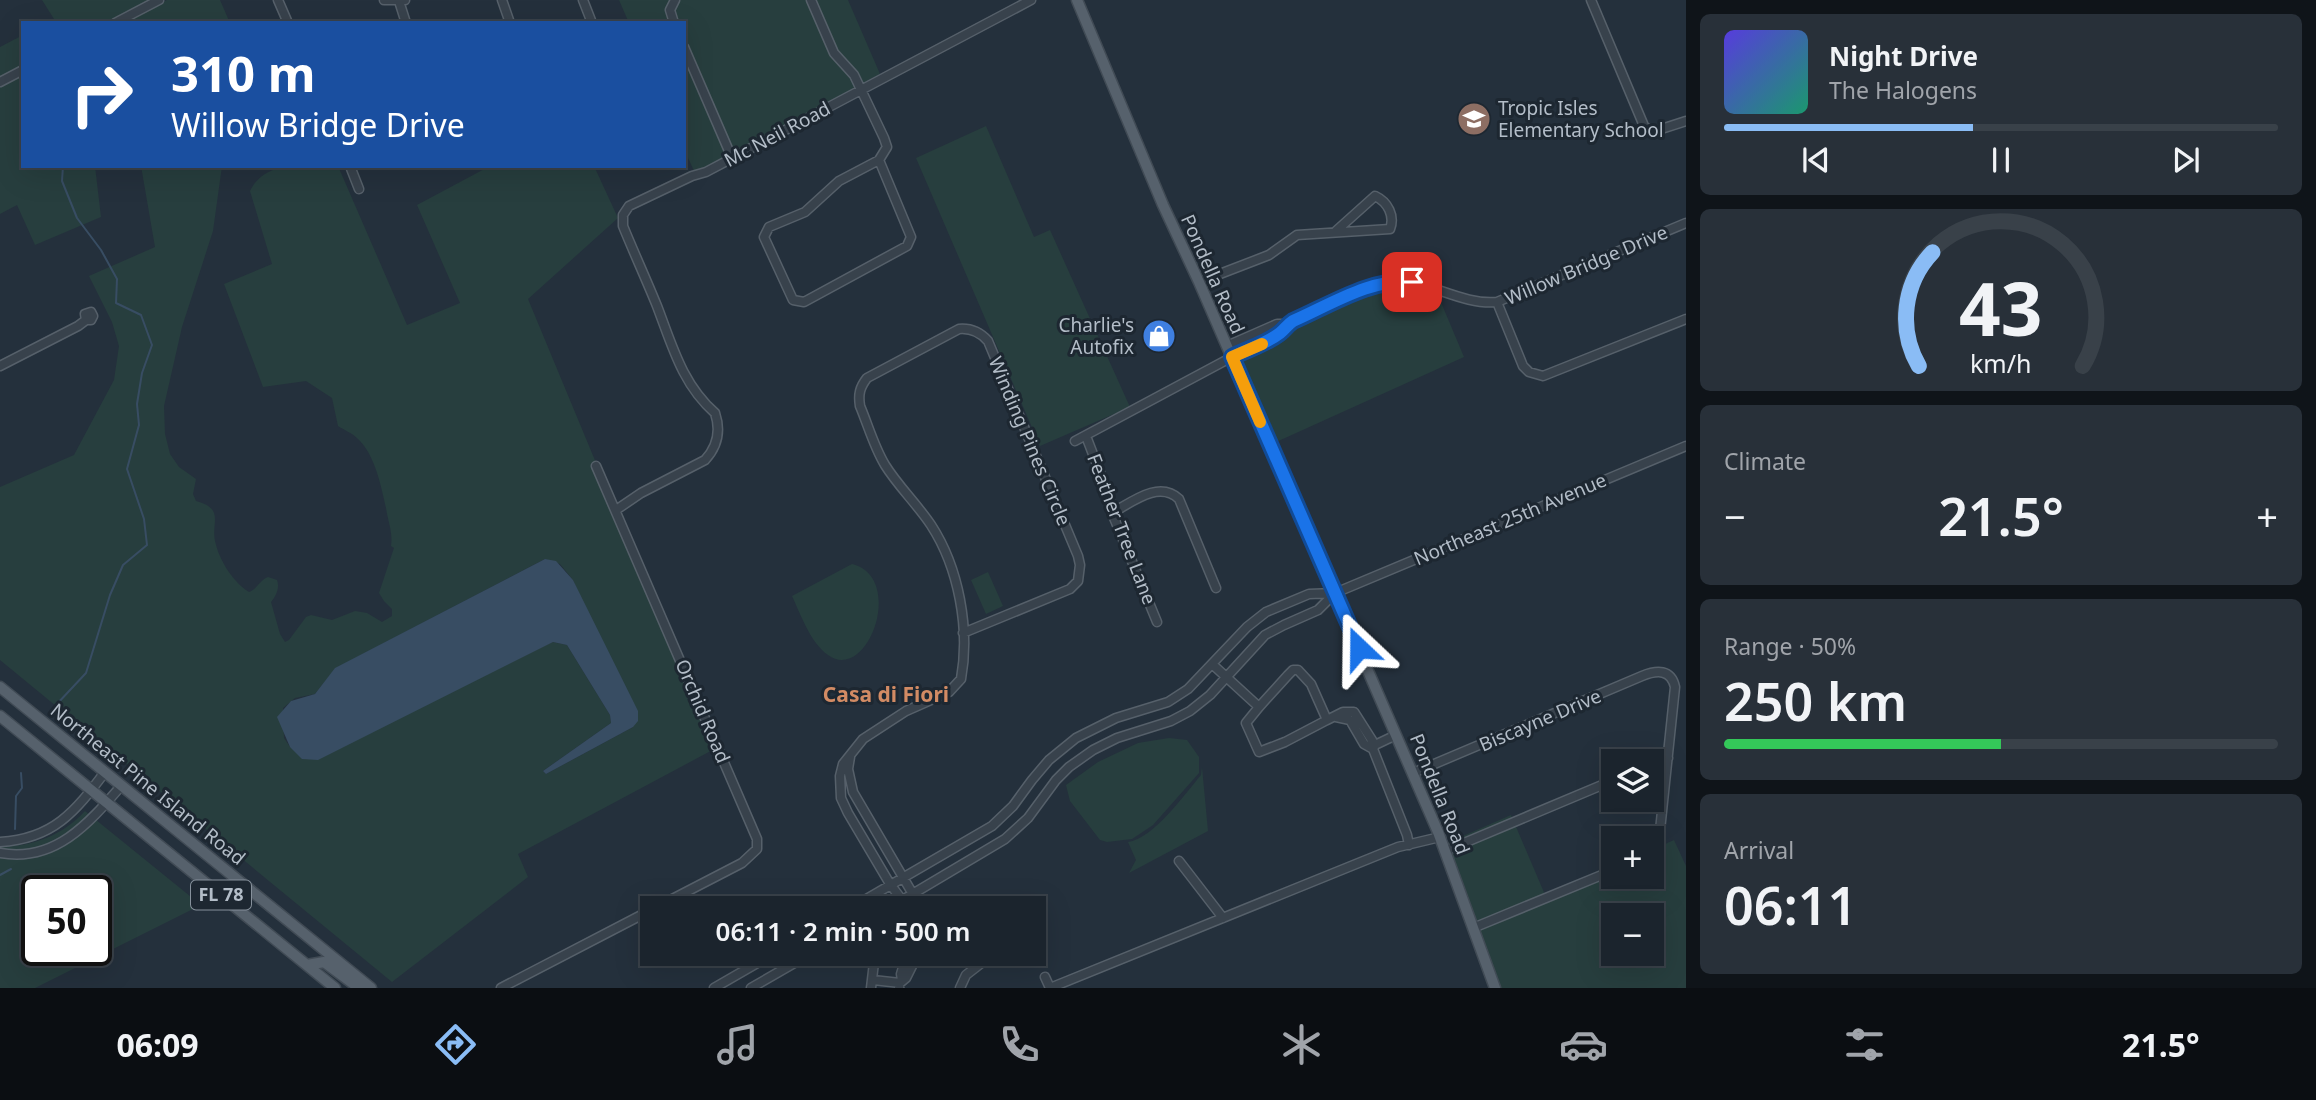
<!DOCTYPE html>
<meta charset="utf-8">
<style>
body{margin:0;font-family:"Noto Sans",sans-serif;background:#283039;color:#f1f3f6;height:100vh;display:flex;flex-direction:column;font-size:26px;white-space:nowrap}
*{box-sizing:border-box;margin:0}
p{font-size:23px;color:#a0a4aa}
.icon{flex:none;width:38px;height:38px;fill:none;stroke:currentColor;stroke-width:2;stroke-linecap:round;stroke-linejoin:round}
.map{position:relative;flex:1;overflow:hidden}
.panel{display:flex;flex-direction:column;gap:14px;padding:14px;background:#0f1419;width:630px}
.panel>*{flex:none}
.guide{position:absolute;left:21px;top:21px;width:665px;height:147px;border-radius:0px;box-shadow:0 7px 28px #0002,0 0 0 2px #394149;background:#1a4fa0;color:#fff;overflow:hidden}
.fabs{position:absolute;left:1601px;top:749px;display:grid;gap:14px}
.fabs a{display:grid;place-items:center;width:63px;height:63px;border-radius:0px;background:#1b242d;box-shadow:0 7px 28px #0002,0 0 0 2px #394149;font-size:35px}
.speed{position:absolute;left:21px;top:875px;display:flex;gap:14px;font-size:35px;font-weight:700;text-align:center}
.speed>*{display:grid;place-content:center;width:91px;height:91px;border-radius:50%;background:#1b242d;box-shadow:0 7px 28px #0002,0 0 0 2px #394149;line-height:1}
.speed .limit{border:4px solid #111;border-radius:10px;background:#fff;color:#111}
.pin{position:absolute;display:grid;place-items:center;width:60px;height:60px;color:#fff;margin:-30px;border-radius:14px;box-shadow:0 4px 10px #0006}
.me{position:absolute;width:77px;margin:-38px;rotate:337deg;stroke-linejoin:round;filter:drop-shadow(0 0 5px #0008)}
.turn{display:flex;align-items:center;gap:24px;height:147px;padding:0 35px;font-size:32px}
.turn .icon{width:91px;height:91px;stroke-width:2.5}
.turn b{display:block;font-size:49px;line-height:60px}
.big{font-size:52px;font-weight:600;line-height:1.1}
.panel .card{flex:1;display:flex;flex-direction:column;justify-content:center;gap:10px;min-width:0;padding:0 24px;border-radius:10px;background:#283039}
.panel .dial{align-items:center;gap:0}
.dial svg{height:182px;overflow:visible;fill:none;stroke:#394149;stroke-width:7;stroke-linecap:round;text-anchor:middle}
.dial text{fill:#f1f3f6;stroke:none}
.song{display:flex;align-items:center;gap:21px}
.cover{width:84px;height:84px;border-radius:10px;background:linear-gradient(135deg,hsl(250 70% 55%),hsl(160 70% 35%))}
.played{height:7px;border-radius:4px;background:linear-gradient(90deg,#8abcf5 45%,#394149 45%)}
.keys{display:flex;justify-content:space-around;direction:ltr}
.heat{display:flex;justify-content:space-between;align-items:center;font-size:38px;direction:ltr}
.charge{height:10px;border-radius:5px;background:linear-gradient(90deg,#34c759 50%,#394149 0)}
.trip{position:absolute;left:640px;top:896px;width:406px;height:70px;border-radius:0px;background:#1b242d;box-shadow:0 7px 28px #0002,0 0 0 2px #394149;font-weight:600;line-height:70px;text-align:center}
.tabs{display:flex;height:112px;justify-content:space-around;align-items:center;background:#0b0e12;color:#a0a4aa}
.tabs .icon{width:49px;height:49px}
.tabs .active{color:#8abcf5}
.tabs b{font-size:32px;color:#f1f3f6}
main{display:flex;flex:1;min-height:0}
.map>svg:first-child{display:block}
</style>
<main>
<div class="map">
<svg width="1686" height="988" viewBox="0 0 1686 988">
<rect width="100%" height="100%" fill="#24303c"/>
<path fill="#273e3e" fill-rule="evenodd" d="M42,0H151L107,23H47L54,19Z
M167,0H220L230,23H123Z
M619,0H848L880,74L695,173L684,149V23H629Z
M23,35V66L0,78V47Z
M23,74V166H95L101,217L35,245L17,205L0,214V86Z
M986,126L1034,237L1050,230L1130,407L1040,446L916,158Z
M141,166H222L213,231L182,327L164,406L165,434L170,454L179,467L196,479L193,494L196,501C225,509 211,522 215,541C219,560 233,582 249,592C257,589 260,580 268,577L277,580C280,588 276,596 271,602L280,634L285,642L289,640L306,617L311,615L332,620L355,611L367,613L382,622L392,616V609L384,601L379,593L394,548L391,546C393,532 388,522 386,508C381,486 375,454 357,438C352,433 344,430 338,426L332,398L306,381L263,387L224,284L272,264L250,191C266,158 308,166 338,166L407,325L460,303L417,205L490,166H594L618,218L528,299L599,470L720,746L518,854L528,877L392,982L0,660V487L74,455L114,380L119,346L112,322L89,276L155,247ZM545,559L560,564L573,580L633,727L546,774L543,771L611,723L610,715L567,645L553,642L290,747L284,738L283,708L295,698L315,694L336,668Z
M1387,279L1435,288L1464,357L1274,443L1229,341Z
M852,564C906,577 868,684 828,655C810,642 801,615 792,596Z
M988,572L1003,606L986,614L971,580Z
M1169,738L1187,740L1199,757V773L1153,825L1132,839L1107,842L1100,840L1070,801L1066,785L1098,762L1138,743Z
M1202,767L1208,831L1129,873L1136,860L1128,842C1153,839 1185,794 1201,775Z
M85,811L201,905L35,988H0V847C33,846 62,836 85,811ZM37,891H96V950H37Z
M1511,815L1546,897L1613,867L1614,877H1652V850L1674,840L1686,866V988H1499L1447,843ZM1614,915H1652V954H1614Z"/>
<path fill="#384d63" d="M545,559L556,561L573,580L638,711V721L633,727L546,774L543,771L611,723L610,715L567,645L553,642L318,760L302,759L290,747L277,717L291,701L315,694L335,668Z"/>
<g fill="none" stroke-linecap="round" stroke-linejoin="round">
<path stroke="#384d63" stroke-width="2" d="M56,705L86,673L110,595L123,565L147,545L144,519L127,469L139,425L137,404L142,373L152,345L141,315L116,303L117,279L101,250L77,218L62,181L63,166
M15,829L16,796L22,788L21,773
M0,875L11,869"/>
<defs>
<path id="minor" d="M278,0L288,23
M384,0H405
M502,0L510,23
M583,0L592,23
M811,0L834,53L854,75L884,138L887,147L879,160
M1591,0L1644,126L1652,132L1686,121
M399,1L406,23
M115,23L159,0
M674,23L670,10L675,0
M684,47L732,158
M0,82L23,70
M879,160L911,237L907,246L804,302L793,300L764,237L769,227L805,212L839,181Z
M350,166L359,189
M1199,282L1269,255L1297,235L1390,229C1395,216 1388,202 1375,196L1336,231
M1497,302L1523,366L1529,372L1543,376L1686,319
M1227,346L1277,324H1288
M0,366L78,326L86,320H91L93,316L91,312L85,314L86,320
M1086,436L1109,496L1112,513L1157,622
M1075,441L1232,357L1263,344L1283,332L1288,324L1293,321C1324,308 1379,275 1412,282C1439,288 1469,305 1497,302L1686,223
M596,466L757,839V849L742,863L655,908
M616,510L641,493L705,460C718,446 721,431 715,413C682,384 672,345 657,306C646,279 634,253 623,226V215L629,206L692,176L706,172L1031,0
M1112,513C1132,502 1159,480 1179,499L1216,588
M1212,664L1259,707L1246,723L1259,752L1285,742L1327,720L1311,684L1298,670H1293L1288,675L1259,707
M1336,717L1350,720L1364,744L1373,749
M1327,720L1343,712H1354L1375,745
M1396,735L1375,745L1373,749L1407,835L1409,845
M850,757L848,769L853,792L921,908
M1652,764L1668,758
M1413,773L1642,676C1657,670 1671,669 1675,687L1659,840L1652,853
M0,842C53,839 75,812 105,772
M1445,851L1614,780
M0,853C55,863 89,823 121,786
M1179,861L1223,918
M851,908L992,826L1013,806L1032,780L1049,760L1076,738L1116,718L1168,702L1188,689L1247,627L1266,612L1309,594L1335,593L1686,446
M889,908L1005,839L1028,818L1056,780L1069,767L1093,750L1117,738L1171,721L1190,711L1210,695L1265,635L1284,625L1318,610L1335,593
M908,908L890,884L848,813L841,798L840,776L843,764L863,739L906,711L949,692L961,679C970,629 959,568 931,525C917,504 898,486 885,465C874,447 868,425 860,406C858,394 860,387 867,378L959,329C971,328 980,332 988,341L1078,556L1080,565L1078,581L1070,589L963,633
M1473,928L1614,870
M1045,977L1050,988L1398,847L1440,837
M873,980L900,983
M902,980L901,974L907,954
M501,988L653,909
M714,988L773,954
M751,988L810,954
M871,988L875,954
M899,988L900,983L906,978L918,954
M960,988L966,975L993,954"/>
<path id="major" d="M1077,0L1163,205L1199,282L1438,832L1495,988
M0,687L371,988
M0,716L335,988
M307,965L324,962L359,988"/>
</defs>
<use href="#minor" stroke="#56606a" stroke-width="11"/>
<use href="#major" stroke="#414b55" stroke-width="13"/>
<use href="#minor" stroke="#38424c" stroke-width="8"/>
<use href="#major" stroke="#56616c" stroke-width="10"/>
</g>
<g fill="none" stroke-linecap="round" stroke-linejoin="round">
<defs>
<path id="route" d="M1359,648L1232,357C1248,349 1266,344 1280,333C1285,329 1287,325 1293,321C1328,306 1373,277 1412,282"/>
</defs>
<use href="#route" stroke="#114b97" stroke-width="18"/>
<use href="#route" stroke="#1a73e8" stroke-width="12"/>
<path stroke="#f59e0b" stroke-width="12" d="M1260,422L1232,357L1262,344"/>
</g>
<defs>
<symbol id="school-disc" viewBox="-11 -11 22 22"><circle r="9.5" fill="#8d6e63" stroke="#1d2731"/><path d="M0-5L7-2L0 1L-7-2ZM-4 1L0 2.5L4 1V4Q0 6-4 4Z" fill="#fff"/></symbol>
<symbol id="shop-disc" viewBox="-11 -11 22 22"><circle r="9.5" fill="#3f7fe0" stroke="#1d2731"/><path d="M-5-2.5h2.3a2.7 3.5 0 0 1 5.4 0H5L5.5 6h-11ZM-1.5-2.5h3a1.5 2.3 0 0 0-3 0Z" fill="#fff"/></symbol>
</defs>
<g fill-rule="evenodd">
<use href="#school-disc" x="1455" y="100" width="38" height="38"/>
<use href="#shop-disc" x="1140" y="317" width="38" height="38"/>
</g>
<g text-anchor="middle" stroke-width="6" stroke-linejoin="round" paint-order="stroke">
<rect fill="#1d2731" stroke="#86909b" stroke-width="2" x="191" y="880.5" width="60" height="29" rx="5"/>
<g font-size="18" font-weight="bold" fill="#b3bdc8">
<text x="221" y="901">FL 78</text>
</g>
<g font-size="19" fill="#b3bdc8" stroke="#1d2731" text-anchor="start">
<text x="1498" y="115">Tropic Isles<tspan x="1498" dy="22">Elementary School</tspan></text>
<text x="1134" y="332" text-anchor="end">Charlie's<tspan x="1134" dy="22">Autofix</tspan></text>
</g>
<g font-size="19" fill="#b3bdc8" stroke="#1d2731">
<text transform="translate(777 134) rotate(-28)" y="7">Mc Neil Road</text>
<text transform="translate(1586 265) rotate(-23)" y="7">Willow Bridge Drive</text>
<text transform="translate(1213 274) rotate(66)" y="7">Pondella Road</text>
<text transform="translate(1030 441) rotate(67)" y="7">Winding Pines Circle</text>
<text transform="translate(1510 519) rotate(-23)" y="7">Northeast 25th Avenue</text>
<text transform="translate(1122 529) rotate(69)" y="7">Feather Tree Lane</text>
<text transform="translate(703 711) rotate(67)" y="7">Orchid Road</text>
<text transform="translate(1540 720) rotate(-23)" y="7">Biscayne Drive</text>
<text transform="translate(148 784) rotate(39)" y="7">Northeast Pine Island Road</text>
<text transform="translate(1440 794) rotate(68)" y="7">Pondella Road</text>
</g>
<g font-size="21" font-weight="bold" fill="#d28b64" stroke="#1d2731">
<text x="886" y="702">Casa di Fiori</text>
</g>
</g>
</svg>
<div class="fabs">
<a><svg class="icon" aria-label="layers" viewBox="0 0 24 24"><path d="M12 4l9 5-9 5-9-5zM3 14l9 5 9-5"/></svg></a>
<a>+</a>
<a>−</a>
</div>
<div class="speed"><div class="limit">50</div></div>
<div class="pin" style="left:1412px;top:282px;background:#d93025"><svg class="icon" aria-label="arrive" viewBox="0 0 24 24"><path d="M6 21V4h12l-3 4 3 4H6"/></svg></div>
<svg class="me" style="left:1359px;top:648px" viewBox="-20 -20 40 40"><path d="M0-17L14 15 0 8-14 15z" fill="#1a73e8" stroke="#fff" stroke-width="4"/></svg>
<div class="trip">06:11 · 2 min · 500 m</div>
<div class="guide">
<div class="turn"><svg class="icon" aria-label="right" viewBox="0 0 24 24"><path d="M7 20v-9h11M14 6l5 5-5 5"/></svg><div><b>310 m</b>Willow Bridge Drive</div></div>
</div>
</div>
<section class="panel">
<div class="card">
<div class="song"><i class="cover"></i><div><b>Night Drive</b><p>The Halogens</p></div></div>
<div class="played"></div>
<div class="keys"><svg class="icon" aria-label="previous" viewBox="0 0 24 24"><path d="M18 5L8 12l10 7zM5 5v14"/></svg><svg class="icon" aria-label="pause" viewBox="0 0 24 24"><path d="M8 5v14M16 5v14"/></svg><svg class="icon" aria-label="next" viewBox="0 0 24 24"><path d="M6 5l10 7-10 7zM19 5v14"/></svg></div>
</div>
<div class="card dial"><svg viewBox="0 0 100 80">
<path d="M14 69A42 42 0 1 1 86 69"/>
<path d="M14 69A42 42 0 0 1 20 19" stroke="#8abcf5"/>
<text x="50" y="56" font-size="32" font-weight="700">43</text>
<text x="50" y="72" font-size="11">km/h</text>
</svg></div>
<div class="card"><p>Climate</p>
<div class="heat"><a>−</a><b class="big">21.5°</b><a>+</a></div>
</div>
<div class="card"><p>Range · 50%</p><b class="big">250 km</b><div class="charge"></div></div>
<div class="card"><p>Arrival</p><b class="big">06:11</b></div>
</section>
</main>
<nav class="tabs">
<b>06:09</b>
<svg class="icon active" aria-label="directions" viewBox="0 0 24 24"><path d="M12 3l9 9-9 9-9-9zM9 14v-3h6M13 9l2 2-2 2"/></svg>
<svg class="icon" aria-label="music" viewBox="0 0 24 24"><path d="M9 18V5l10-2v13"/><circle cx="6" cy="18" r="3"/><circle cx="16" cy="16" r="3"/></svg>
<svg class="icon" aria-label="phone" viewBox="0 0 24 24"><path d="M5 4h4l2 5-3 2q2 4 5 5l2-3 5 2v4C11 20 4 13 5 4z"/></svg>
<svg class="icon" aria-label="climate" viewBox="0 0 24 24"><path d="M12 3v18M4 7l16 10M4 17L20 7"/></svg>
<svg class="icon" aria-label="car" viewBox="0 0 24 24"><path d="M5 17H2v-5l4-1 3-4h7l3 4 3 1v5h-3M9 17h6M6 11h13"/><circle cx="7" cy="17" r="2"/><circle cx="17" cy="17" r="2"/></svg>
<svg class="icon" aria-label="filters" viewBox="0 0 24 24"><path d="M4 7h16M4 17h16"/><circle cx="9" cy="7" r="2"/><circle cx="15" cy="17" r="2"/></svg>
<b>21.5°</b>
</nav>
